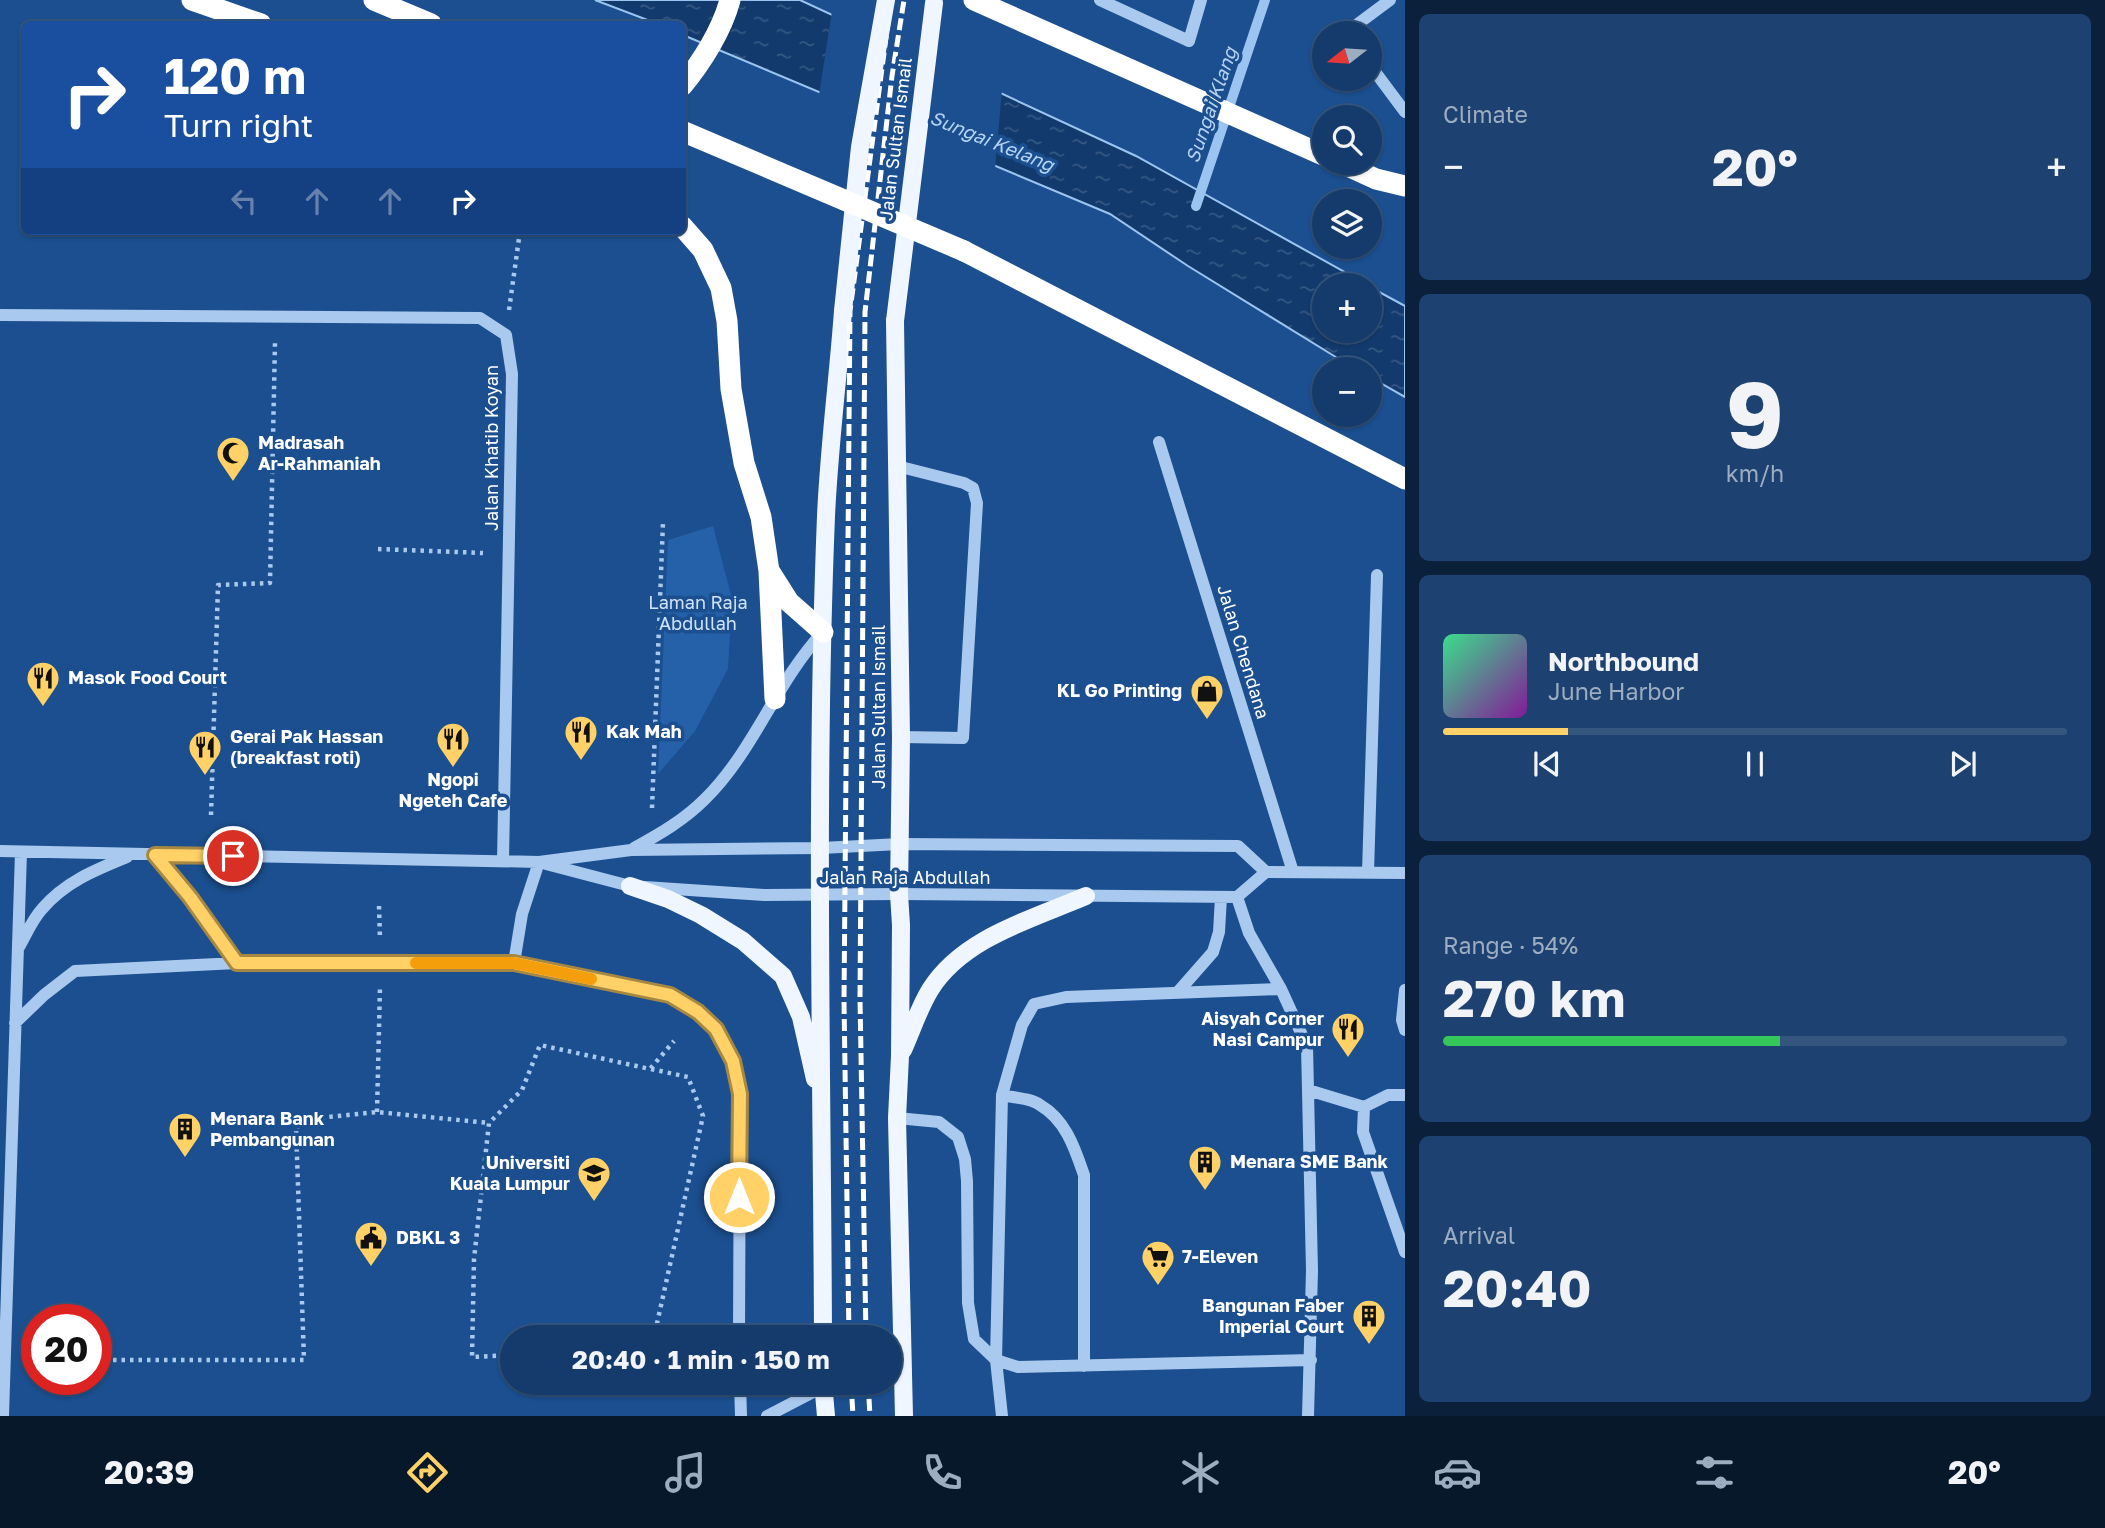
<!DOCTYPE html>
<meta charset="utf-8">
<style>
body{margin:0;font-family:"Golos Text",sans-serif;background:#1d4271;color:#f1f3f6;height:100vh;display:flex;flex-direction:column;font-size:26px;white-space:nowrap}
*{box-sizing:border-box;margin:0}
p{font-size:23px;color:#9dadc1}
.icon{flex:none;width:38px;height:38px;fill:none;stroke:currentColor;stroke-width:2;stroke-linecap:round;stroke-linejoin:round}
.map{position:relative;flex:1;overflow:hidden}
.panel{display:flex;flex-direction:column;gap:14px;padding:14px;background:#0b203b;width:700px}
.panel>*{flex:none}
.top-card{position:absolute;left:21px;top:21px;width:665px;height:214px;border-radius:10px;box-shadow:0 2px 5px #0004,0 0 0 2px #33557e;background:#1a4fa0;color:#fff;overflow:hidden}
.needle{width:46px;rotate:253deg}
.tools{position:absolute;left:1312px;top:21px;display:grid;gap:14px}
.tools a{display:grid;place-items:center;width:70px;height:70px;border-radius:50%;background:#143b6b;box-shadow:0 2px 5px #0004,0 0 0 2px #33557e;font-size:35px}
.speed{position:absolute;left:21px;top:1304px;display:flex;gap:14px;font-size:35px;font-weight:700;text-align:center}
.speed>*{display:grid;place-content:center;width:91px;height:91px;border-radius:50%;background:#143b6b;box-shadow:0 2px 5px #0004,0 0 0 2px #33557e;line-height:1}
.speed .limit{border:10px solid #d22;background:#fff;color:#111}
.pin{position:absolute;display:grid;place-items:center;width:60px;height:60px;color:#fff;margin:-30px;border:4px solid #fff;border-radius:50%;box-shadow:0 2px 7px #0007}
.me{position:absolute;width:77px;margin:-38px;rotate:0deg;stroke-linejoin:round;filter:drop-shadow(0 0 5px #0008)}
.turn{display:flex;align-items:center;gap:24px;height:147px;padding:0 28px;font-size:32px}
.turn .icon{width:91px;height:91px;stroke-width:2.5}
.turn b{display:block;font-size:49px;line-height:60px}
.lanes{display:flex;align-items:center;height:66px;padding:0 28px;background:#0003;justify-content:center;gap:35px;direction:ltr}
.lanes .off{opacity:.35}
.big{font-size:52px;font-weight:700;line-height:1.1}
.panel .widget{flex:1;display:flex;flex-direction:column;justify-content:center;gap:10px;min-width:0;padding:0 24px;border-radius:10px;background:#1d4271}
.panel .dial{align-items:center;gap:0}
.dial b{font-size:91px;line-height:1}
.song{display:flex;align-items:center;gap:21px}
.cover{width:84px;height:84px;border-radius:10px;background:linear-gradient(135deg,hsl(150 70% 55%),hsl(290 70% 35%))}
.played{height:7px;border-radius:4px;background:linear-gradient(90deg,#ffd166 20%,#33557e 20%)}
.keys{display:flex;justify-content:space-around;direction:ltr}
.heat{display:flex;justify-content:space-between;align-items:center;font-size:38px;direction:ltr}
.charge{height:10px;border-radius:5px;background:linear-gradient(90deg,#34c759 54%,#33557e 0)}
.trip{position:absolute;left:500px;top:1325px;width:402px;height:70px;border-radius:35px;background:#143b6b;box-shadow:0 2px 5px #0004,0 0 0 2px #33557e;font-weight:700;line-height:70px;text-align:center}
.tab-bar{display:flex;height:112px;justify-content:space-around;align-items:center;background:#08182b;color:#9dadc1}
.tab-bar .icon{width:49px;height:49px}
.tab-bar .selected{color:#ffd166}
.tab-bar b{font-size:32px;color:#f1f3f6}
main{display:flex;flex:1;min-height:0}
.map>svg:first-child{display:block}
</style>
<main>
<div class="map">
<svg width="1405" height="1416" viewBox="0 0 1405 1416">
<defs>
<pattern id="water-ripples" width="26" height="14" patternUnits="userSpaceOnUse" patternTransform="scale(1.75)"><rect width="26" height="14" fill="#123a6d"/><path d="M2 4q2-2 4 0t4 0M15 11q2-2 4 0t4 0" fill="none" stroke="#365883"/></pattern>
</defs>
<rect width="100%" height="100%" fill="#1b4f8f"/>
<path fill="#2461a8" d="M713,526L732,599L728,669L695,731L658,774L668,540Z"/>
<path fill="url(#water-ripples)" stroke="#9cc4f0" stroke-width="2" d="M595,0H800L1136,156L1368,285H1325V331H1370V287L1405,306V397L1370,377V369H1357L1339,359L1188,266L1110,214L683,35L682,24H658Z"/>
<path fill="#1b4f8f" d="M832,11L1002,90L995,169L819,95Z"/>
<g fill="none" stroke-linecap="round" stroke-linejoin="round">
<path stroke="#9cc4f0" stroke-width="10" d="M1196,206L1265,0"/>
<path stroke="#a9c9ee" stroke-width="4.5" stroke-dasharray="3.5 5" stroke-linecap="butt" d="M509,310L520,231
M378,549L483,553
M652,808L663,522
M211,815L218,585L270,583L275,342
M379,906L380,939
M651,1069L688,1077L703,1116L654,1337
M377,1112L380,987
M697,1337L714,1333
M513,1355L472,1357L474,1259L489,1123L522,1090L540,1045L650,1069L674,1041
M36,1360H37
M96,1360H304L296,1127L328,1117L377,1112L489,1123"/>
<path stroke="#a9c9ee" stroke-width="12" d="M1100,0L1189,41L1201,0
M1350,33L1351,29L1390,0
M1370,65L1405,112
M0,315L480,318L506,335L512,374L503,861
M1159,442L1293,872
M897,466L964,483L973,488L977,503L963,738L901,737
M634,848C660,834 684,820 705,799C754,751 776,682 823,632
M0,851L539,862L631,850L821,848L900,844L1238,846L1266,872
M155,855L190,897L237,963
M546,864L630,886L764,895L899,894L1237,897L1266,872L1405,873
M1368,873L1377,575
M1237,897L1249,933L1281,989
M19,947C26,935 32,920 42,909C65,882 95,870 127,857
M514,963L522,914L539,862
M1405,990L1402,1020L1405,1030
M1177,993L1213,952L1219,932L1221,897
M15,1023L44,995L75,971L237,963H514L670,995L698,1012L717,1029L733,1061L740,1094L739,1337
M1308,1090L1364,1107
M1002,1095C1014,1098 1031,1098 1040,1105C1066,1120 1075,1149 1084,1175V1366
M1405,1095H1388L1364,1107L1363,1132L1405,1252
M897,1118L939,1122L958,1137L965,1159L967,1181L968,1303L974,1339L996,1360L1018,1367L1311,1360
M740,1382L741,1416
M3,1416L21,852
M767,1416L823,1387
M1002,1416L996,1360L1002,1095L1022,1025L1034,1004L1066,997L1281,989L1307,1046L1312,1271L1308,1416"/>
<path stroke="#f0f6ff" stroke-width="18" d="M895,321L901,737L899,894L901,925L900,1056L897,1118L904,1416
M630,886L668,899L701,915L743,941L783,976L801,1017L815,1079
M903,1050C912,1030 919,1008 930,990C962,938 1032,919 1086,896
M823,1337C822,1064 815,790 826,516C829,448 838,379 843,311
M823,1382L826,1416"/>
<path stroke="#fff" stroke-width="21" d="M192,0L261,24
M374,0L431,24
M974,0L1325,156
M682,86C702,62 722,30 730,0
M1341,163L1376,179L1405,186
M682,226L703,250L721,288L727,321L731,389L744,463L761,517L769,571L775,699
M964,251L1405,479
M770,572L789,602L823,632"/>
<path stroke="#fff" stroke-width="5" stroke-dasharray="12 5" stroke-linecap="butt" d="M849,1337L844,1001L850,311L891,0
M866,1337L860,998L865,312L892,76L904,0
M851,1382L853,1416
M868,1382L870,1416"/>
<path stroke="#f0f6ff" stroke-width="18" d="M843,311L860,147L886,0
M895,321L934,3"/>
<path stroke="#fff" stroke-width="21" d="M682,131L964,251"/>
</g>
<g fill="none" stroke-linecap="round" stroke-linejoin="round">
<defs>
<path id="route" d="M233,856L155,855L190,897L237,963H514L670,995L698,1012L716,1029L733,1061L740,1094L739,1197"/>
</defs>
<use href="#route" stroke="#a68842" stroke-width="18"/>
<use href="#route" stroke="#ffd166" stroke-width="12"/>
<path stroke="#f59e0b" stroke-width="12" d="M416,963H514L591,979"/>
</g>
<defs>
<symbol id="mosque-pin" viewBox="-11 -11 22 30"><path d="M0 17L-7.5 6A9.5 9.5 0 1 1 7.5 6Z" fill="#ffd166" stroke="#1b4f8f"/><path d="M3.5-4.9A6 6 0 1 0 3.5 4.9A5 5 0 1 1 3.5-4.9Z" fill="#111"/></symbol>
<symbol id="restaurant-pin" viewBox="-11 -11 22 30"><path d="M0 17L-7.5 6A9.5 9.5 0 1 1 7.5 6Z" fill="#ffd166" stroke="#1b4f8f"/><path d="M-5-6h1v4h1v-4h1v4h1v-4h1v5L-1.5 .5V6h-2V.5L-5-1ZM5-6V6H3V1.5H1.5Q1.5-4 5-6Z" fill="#111"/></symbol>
<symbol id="shop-pin" viewBox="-11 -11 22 30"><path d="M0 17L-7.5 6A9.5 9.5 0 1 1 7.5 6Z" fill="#ffd166" stroke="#1b4f8f"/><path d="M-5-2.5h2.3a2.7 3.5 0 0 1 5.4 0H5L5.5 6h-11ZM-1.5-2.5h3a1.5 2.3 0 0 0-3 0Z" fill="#111"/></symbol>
<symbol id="building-pin" viewBox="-11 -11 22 30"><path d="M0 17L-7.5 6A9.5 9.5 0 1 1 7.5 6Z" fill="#ffd166" stroke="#1b4f8f"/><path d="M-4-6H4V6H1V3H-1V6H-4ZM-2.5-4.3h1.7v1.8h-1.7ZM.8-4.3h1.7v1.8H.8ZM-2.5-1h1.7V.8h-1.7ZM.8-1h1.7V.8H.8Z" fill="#111"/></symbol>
<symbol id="university-pin" viewBox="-11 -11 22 30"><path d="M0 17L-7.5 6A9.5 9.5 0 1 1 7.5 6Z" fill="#ffd166" stroke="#1b4f8f"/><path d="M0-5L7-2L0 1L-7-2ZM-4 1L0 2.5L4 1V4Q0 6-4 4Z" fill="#111"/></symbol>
<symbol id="civic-pin" viewBox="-11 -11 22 30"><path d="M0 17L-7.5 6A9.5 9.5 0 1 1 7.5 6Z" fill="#ffd166" stroke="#1b4f8f"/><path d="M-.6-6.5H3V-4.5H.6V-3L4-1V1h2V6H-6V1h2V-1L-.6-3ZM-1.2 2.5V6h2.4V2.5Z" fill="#111"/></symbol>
<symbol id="supermarket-pin" viewBox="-11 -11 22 30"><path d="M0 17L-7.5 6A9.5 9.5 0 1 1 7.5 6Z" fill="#ffd166" stroke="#1b4f8f"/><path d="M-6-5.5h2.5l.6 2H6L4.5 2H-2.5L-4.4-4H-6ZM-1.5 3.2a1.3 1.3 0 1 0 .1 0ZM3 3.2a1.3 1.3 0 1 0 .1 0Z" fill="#111"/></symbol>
</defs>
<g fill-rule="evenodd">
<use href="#mosque-pin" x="214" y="434" width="38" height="52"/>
<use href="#restaurant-pin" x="24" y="659" width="38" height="52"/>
<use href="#shop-pin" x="1188" y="672" width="38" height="52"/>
<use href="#restaurant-pin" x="562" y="713" width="38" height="52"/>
<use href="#restaurant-pin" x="434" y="720" width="38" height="52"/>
<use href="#restaurant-pin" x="186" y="728" width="38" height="52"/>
<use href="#restaurant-pin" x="1329" y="1010" width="38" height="52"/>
<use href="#building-pin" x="166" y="1110" width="38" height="52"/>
<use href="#building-pin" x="1186" y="1143" width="38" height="52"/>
<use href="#university-pin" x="575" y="1154" width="38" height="52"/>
<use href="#civic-pin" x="352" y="1219" width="38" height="52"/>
<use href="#supermarket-pin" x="1139" y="1238" width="38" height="52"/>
<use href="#building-pin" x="1350" y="1297" width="38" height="52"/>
</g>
<g text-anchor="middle" stroke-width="7" stroke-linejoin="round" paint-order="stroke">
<g font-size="18" fill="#fff" stroke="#1b4f8f">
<text transform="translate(896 139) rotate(-83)" y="6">Jalan Sultan Ismail</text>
<text transform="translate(492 448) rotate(-90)" y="6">Jalan Khatib Koyan</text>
<text transform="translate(1243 652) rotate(73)" y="6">Jalan Chendana</text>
<text transform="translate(879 707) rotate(-90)" y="6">Jalan Sultan Ismail</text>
<text x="905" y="884">Jalan Raja Abdullah</text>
</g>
<g font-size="18" font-weight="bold" fill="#fff" stroke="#1b4f8f" text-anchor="start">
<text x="258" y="449">Madrasah<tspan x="258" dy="21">Ar-Rahmaniah</tspan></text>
<text x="68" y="684">Masok Food Court</text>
<text x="1182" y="697" text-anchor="end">KL Go Printing</text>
<text x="606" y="738">Kak Mah</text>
<text x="230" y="743">Gerai Pak Hassan<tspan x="230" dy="21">(breakfast roti)</tspan></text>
<text x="453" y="786" text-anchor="middle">Ngopi<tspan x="453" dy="21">Ngeteh Cafe</tspan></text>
<text x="1324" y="1025" text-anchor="end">Aisyah Corner<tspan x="1324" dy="21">Nasi Campur</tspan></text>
<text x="210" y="1125">Menara Bank<tspan x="210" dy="21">Pembangunan</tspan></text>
<text x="1230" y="1168">Menara SME Bank</text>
<text x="570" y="1169" text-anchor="end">Universiti<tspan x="570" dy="21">Kuala Lumpur</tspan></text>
<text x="396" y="1244">DBKL 3</text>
<text x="1182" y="1263">7-Eleven</text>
<text x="1344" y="1312" text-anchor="end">Bangunan Faber<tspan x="1344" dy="21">Imperial Court</tspan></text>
</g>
<g font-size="18" fill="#cfe3fa" stroke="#1b4f8f">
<text x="698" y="609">Laman Raja<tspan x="698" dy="21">Abdullah</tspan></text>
</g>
<g font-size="19" font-style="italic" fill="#b5d3f5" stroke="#1b4f8f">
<text transform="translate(1211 105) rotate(-71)" y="7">Sungai Klang</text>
<text transform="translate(992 141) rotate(22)" y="7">Sungai Kelang</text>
</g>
</g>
</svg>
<div class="tools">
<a><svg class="needle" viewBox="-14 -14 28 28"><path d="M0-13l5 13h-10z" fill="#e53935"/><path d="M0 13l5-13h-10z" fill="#9dadc1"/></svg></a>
<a><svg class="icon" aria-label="search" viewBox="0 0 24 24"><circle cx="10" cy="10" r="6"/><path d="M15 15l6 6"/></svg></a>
<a><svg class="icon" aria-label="layers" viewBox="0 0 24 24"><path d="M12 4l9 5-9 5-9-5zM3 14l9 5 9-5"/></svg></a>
<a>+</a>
<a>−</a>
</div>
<div class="speed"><div class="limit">20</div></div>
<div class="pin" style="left:233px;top:856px;background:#d93025"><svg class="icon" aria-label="arrive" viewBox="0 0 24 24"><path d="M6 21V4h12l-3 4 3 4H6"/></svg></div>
<svg class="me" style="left:739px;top:1197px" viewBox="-20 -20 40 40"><circle r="17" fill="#ffd166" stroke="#fff" stroke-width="3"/><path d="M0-11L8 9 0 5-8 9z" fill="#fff"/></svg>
<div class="trip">20:40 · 1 min · 150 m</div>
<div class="top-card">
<div class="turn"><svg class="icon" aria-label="right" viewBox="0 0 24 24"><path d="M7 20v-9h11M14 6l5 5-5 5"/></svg><div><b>120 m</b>Turn right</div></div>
<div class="lanes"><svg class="icon off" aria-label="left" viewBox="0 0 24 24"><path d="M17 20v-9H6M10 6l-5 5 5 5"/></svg><svg class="icon off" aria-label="ahead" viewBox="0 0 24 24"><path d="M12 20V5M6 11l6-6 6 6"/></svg><svg class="icon off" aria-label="ahead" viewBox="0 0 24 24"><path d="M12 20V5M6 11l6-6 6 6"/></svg><svg class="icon" aria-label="right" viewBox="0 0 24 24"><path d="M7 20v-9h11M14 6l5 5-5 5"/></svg></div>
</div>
</div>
<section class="panel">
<div class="widget"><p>Climate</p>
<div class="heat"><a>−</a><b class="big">20°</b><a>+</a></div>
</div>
<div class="widget dial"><b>9</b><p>km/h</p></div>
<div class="widget">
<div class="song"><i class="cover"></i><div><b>Northbound</b><p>June Harbor</p></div></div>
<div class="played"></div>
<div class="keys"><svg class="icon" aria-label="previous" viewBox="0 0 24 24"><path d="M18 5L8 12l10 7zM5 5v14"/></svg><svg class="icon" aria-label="pause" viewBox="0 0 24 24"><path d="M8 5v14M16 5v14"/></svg><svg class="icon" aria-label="next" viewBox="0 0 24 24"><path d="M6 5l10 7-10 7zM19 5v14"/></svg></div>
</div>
<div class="widget"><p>Range · 54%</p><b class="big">270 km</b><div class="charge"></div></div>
<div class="widget"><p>Arrival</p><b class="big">20:40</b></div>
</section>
</main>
<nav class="tab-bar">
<b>20:39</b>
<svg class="icon selected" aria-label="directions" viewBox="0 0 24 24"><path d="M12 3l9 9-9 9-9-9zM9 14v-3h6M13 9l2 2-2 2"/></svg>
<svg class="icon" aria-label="music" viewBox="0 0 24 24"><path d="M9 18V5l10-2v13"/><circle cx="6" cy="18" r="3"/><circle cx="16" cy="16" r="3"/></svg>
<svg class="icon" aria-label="phone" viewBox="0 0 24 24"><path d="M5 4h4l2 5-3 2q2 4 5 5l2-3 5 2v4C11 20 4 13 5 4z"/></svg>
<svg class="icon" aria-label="climate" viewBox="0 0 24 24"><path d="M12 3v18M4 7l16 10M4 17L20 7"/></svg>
<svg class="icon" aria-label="car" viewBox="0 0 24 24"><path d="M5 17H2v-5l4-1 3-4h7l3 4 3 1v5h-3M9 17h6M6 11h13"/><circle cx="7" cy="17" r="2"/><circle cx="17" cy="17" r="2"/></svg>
<svg class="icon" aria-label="filters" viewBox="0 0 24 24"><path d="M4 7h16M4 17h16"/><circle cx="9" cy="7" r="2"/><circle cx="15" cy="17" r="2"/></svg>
<b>20°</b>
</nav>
